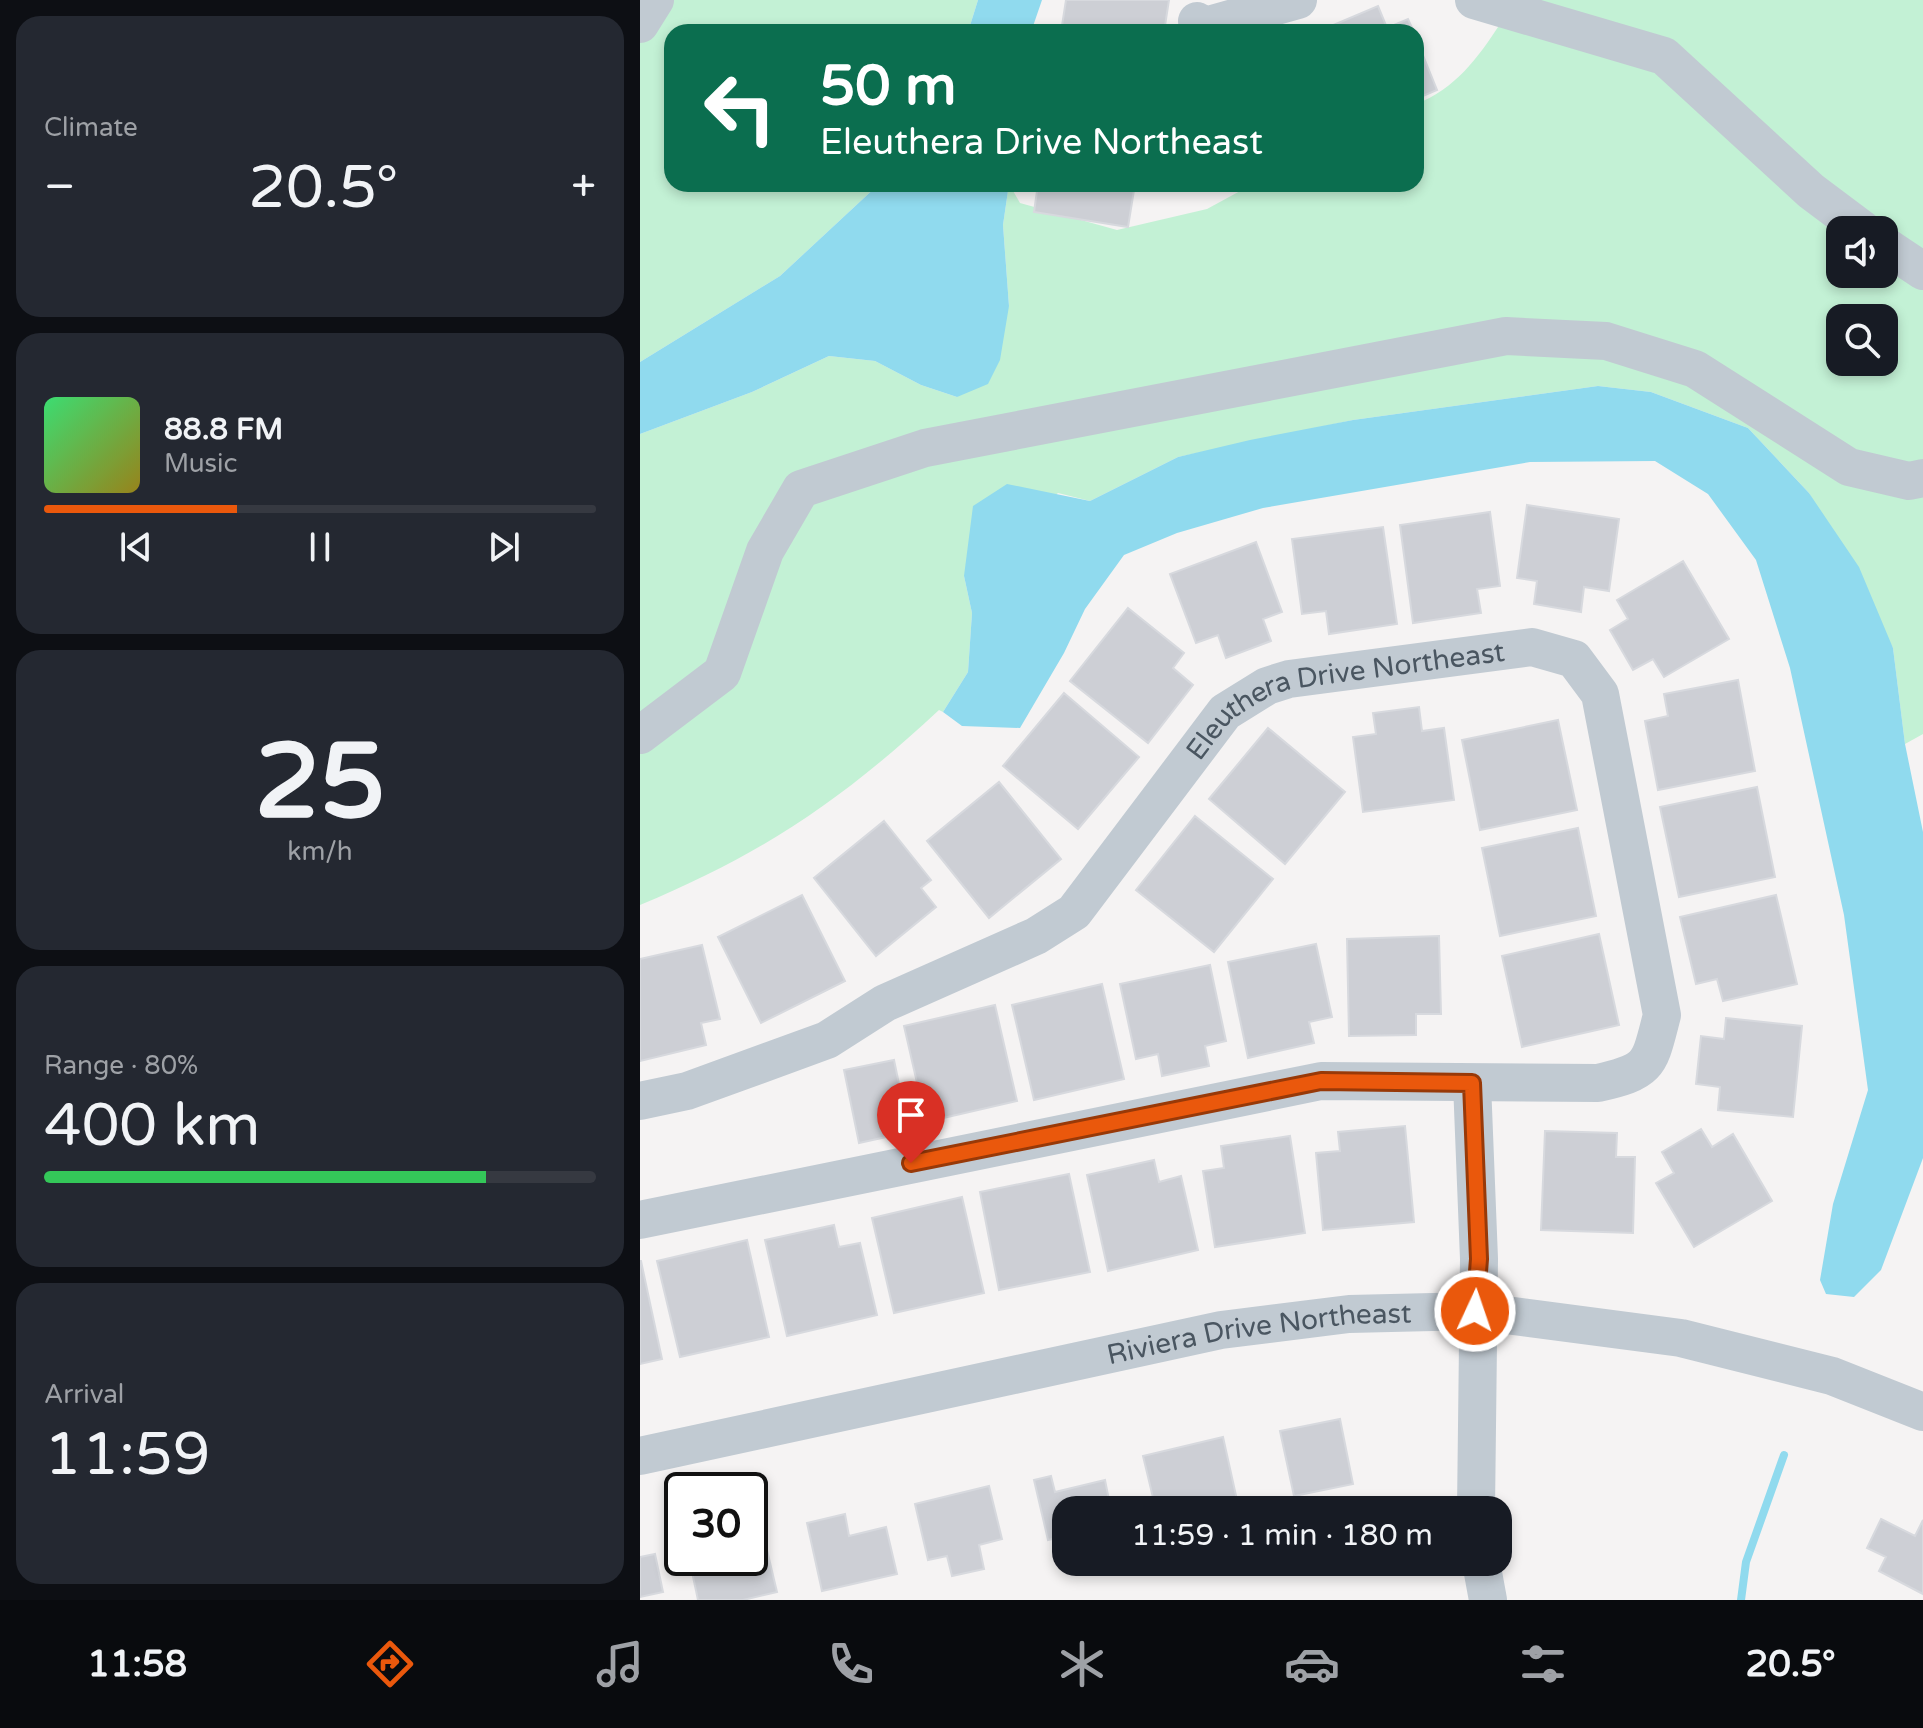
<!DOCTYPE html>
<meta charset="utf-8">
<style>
body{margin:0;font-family:"Varela Round",sans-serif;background:#242831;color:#f1f3f6;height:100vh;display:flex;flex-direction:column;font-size:30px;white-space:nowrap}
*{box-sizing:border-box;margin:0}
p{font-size:26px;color:#9ea1a6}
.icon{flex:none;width:44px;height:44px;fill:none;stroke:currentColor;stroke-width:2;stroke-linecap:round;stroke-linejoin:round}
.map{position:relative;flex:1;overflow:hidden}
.panel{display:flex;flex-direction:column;gap:16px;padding:16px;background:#0d0f14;width:640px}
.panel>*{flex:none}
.hud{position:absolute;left:24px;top:24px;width:760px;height:168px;border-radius:24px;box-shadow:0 4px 12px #0003;background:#0b6e4f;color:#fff;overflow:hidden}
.tools{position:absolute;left:1186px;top:216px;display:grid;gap:16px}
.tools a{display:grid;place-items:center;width:72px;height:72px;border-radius:16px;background:#171b24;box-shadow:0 4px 12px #0003;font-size:40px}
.speed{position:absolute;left:24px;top:1472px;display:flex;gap:16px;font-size:40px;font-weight:700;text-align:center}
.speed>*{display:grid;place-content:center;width:104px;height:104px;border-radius:50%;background:#171b24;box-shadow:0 4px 12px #0003;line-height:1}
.speed .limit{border:4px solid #111;border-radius:12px;background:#fff;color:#111}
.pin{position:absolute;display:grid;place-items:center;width:68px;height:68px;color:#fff;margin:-82px -34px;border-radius:50% 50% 50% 0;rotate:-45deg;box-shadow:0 0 8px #0007}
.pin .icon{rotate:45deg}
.me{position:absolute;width:88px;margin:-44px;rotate:3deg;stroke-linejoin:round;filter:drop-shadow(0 0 6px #0008)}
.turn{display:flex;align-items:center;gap:28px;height:168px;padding:0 24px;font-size:36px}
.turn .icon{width:104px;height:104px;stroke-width:2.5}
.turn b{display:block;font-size:56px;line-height:68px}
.big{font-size:60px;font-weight:600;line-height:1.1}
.panel .card{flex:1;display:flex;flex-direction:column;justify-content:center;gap:12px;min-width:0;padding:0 28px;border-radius:24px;background:#242831}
.panel .dial{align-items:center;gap:0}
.dial b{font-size:104px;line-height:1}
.song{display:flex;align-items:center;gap:24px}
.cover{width:96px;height:96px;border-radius:12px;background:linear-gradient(135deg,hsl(140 70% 55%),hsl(50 70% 35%))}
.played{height:8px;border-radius:4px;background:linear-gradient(90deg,#ea580c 35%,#363941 35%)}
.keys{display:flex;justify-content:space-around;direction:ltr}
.heat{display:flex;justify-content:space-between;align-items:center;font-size:44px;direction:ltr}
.charge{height:12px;border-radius:6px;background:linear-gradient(90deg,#34c759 80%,#363941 0)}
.trip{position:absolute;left:412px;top:1496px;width:460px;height:80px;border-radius:24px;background:#171b24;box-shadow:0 4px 12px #0003;font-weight:600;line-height:80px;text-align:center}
.tabs{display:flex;height:128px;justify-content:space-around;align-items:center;background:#090b0e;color:#9ea1a6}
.tabs .icon{width:56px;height:56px}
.tabs .on{color:#ea580c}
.tabs b{font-size:36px;color:#f1f3f6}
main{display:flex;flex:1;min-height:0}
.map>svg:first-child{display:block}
</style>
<main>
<section class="panel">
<div class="card"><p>Climate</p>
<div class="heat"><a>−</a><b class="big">20.5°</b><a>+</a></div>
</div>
<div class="card">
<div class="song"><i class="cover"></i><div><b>88.8 FM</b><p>Music</p></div></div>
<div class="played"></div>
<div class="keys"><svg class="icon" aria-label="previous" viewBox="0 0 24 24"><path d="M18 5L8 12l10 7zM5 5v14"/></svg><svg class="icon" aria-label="pause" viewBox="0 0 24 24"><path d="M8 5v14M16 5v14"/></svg><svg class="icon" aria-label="next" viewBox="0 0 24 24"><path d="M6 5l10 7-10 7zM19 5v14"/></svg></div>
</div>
<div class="card dial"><b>25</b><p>km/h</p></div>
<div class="card"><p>Range · 80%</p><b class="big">400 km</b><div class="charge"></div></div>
<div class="card"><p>Arrival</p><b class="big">11:59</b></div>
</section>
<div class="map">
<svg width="1283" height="1600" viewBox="0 0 1283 1600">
<rect width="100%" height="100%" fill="#f5f3f3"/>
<path fill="#c3f1d5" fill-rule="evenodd" d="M0,0H338L328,32H32V184H239L140,276L0,362Z
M885,0H1283V255L1183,180L1036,46Z
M860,24L1015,69L1200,232V274H1244V265L1283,286V734L1265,744L1253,648L1169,493L1108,428L1011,392L958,386L713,420L538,457L450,501L418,493L324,576L332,613L328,672L303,712L299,710C201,801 124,853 0,905V434L112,392L189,356L235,361L281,385L317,397L369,306L363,225L369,184L380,203L477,230L567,209L613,184H776V104C815,89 838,58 860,24ZM1200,318H1244V362H1200Z"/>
<path fill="#90daee" d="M338,0H402L391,32H328Z
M239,184H369L363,225L369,306L360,360L348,384L317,397L281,385L235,361L189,356L112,392L0,434V362L140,276Z
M958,386L1011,392L1108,428L1169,493L1219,567L1253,648L1265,744L1283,832V1158L1241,1270L1214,1297L1186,1294L1180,1280L1193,1204L1228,1090L1204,915L1150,668L1116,560L1068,494L1015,461L890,462L623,508L537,533L484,555L445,609L424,653L380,728L322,726L303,712L328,672L332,613L324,576L333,506L367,484L450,501L538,457L610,440L713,420Z"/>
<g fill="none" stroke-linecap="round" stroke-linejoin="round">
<path stroke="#90daee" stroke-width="8" d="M1101,1600L1106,1562L1144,1455"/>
</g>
<path fill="#cdcfd5" stroke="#d7d9de" stroke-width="2" d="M426,0H529L524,32H421Z
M738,6L747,28L768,19L774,32H677Z
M776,38L797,90L776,99Z
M398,184H495L488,227L394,212Z
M887,505L979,519L969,591L944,587L941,612L894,604L897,581L877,578Z
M850,512L860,586L837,589L841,613L773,623L760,525Z
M743,527L757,624L689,634L686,611L662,614L652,539Z
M616,542L642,612L623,619L631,641L586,658L578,635L556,643L530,574Z
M1043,561L1089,639L1024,677L1013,659L993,670L970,630L988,619L977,600Z
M488,608L544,653L533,668L553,685L508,743L430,681Z
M1098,680L1115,771L1018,790L1005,721L1028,716L1024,694Z
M424,693L499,757L438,829L363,766Z
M779,707L782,731L804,728L814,800L723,812L713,737L736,734L733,713Z
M918,720L937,810L840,830L822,740Z
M628,728L705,792L645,864L569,799Z
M359,782L421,859L349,918L287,841Z
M1117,787L1135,877L1039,897L1020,807Z
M555,816L633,879L574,952L496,890Z
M244,821L291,880L281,888L296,907L236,956L174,878Z
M938,828L956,916L860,936L842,848Z
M162,895L205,981L121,1023L78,937Z
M1136,895L1157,984L1083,1001L1077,979L1056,984L1040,917Z
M959,934L979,1025L882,1047L862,956Z
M799,936L801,1014H776V1035L709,1036L707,939Z
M676,944L692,1017L669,1022L674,1043L608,1058L588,962Z
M62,945L80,1019L61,1023L66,1045L0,1061V959Z
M570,965L586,1041L565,1046L569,1066L522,1076L518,1054L496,1059L480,984Z
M462,984L484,1079L394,1100L372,1005Z
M355,1005L377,1101L286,1122L264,1026Z
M1086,1018L1162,1026L1153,1117L1078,1110L1080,1087L1056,1084L1061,1036L1084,1039Z
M254,1060L269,1132L219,1143L204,1070Z
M765,1126L774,1222L683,1230L676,1153L700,1151L698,1132Z
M1061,1129L1072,1147L1093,1134L1132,1201L1054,1247L1016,1183L1034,1173L1022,1152Z
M905,1131L977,1133L976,1157H995L993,1233L901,1230Z
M650,1136L665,1233L575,1247L563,1171L584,1168L581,1146Z
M514,1160L519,1182L541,1176L558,1250L468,1271L447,1175Z
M429,1174L450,1272L359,1290L340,1192Z
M322,1197L344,1293L254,1313L232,1218Z
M194,1225L199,1247L220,1243L237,1315L147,1336L125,1240Z
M107,1240L129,1337L40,1357L17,1261Z
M1,1261L22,1359L0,1364V1261Z
M700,1419L713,1484L654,1496L640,1431Z
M583,1437L597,1500L554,1510H516L503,1456Z
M411,1476L415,1492L465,1480L471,1510H426V1536L408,1540L394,1480Z
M349,1486L362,1539L339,1545L344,1569L312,1576L307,1556L288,1560L275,1504Z
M205,1514L209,1536L246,1527L257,1574L182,1591L167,1523Z
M1241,1519L1275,1536L1283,1520V1594L1239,1571L1246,1557L1227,1548Z
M122,1529L137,1592L103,1600H58L49,1558H110V1532Z
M15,1554L23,1592L0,1597V1557Z"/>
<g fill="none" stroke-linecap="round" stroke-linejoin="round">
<g stroke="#c1cad2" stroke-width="38">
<path d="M834,0L1024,56L1171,191L1223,230"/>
<path d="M557,21L565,26L658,0"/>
<path d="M0,24L15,0"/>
<path d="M1244,245L1283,271"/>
<path d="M0,735L82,673L125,551L161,489L285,448L866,336L966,341L1055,369L1209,467L1269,481L1283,478"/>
<path d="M832,1083L839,1259L836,1510"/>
<path id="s1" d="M0,1101L47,1091L187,1040L245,1003L396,936L434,912L585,712L627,686L649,679L892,647L934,659L960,694L1022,1015C1009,1065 1011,1071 958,1083L681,1081L0,1220"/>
<path id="s2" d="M0,1456L581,1330L709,1314L835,1311L1041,1338L1192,1376L1283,1412"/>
<path d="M841,1562L848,1600"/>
</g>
</g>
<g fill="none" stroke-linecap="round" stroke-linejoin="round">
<defs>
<path id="route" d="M271,1163L681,1081L832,1083L839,1259L835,1311"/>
</defs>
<use href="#route" stroke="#983908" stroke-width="20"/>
<use href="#route" stroke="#ea580c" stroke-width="14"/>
</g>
<g text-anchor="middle" stroke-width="6" stroke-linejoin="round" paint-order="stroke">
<g font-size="28" fill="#4a5661" stroke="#fff">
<text dy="10" stroke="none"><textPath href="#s1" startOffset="844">Eleuthera Drive Northeast</textPath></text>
<text dy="10" stroke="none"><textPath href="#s2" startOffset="632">Riviera Drive Northeast</textPath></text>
</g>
</g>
</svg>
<div class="tools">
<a><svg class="icon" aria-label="sound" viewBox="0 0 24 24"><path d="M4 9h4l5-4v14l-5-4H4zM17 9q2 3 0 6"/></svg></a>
<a><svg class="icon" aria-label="search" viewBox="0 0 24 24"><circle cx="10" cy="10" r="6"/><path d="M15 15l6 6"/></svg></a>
</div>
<div class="speed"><div class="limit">30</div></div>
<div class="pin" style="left:271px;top:1163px;background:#d93025"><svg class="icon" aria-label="arrive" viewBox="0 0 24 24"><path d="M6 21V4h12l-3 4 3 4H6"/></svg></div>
<svg class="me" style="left:835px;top:1311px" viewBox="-20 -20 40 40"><circle r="17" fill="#ea580c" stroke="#fff" stroke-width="3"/><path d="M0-11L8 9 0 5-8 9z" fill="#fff"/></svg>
<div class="trip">11:59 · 1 min · 180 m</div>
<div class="hud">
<div class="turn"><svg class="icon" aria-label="left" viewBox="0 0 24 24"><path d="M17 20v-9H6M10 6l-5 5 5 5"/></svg><div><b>50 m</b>Eleuthera Drive Northeast</div></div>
</div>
</div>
</main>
<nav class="tabs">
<b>11:58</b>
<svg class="icon on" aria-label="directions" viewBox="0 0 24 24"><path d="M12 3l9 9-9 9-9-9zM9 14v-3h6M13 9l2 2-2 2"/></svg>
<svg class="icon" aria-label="music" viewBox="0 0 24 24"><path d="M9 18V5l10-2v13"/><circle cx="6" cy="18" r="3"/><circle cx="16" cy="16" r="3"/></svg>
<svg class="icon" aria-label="phone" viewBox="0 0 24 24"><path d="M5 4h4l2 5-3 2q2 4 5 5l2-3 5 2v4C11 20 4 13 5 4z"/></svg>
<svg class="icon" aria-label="climate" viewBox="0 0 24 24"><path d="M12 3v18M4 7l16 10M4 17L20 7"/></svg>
<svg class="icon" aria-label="car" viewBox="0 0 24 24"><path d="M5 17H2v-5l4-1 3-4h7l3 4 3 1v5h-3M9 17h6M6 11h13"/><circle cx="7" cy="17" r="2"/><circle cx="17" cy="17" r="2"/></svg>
<svg class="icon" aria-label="filters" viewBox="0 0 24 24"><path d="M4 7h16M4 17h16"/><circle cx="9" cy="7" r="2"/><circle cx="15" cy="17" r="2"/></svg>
<b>20.5°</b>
</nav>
